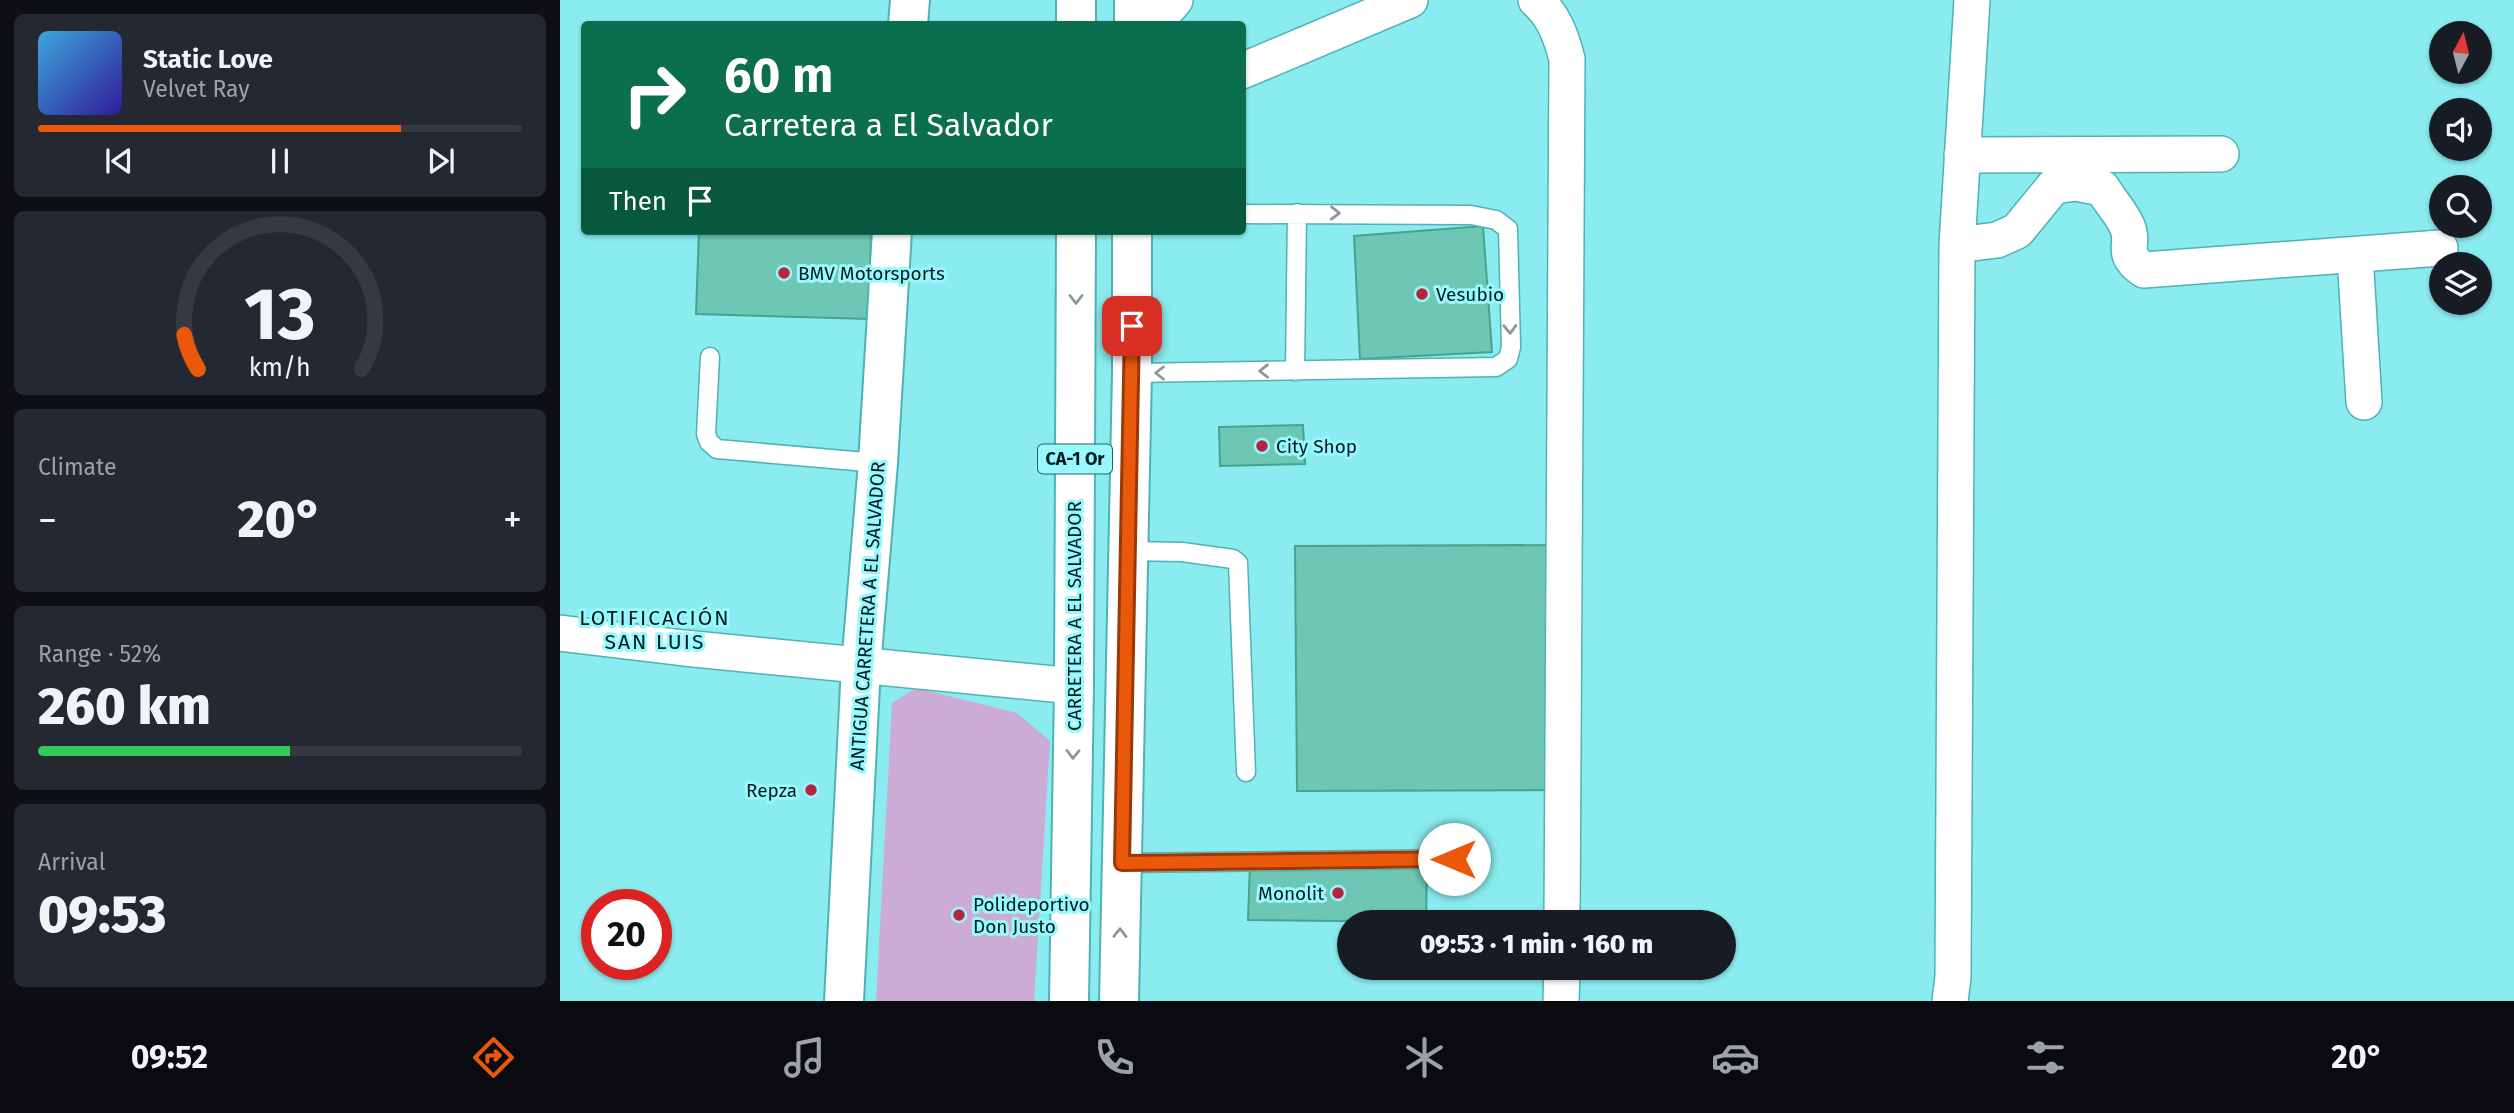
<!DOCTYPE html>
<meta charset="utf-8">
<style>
body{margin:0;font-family:"Fira Sans",sans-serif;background:#242831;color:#f1f3f6;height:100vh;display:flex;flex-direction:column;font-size:26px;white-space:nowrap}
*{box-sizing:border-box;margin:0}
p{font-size:23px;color:#9ea1a6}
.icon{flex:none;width:38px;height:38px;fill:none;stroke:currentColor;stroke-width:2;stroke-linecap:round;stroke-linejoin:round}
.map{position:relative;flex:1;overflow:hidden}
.panel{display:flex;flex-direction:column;gap:14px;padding:14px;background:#0d0f14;width:560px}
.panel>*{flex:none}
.banner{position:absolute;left:21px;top:21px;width:665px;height:214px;border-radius:7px;box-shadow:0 2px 5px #0004;background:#0b6e4f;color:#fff;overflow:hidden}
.needle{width:46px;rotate:7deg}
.tools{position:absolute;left:1869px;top:21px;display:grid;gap:14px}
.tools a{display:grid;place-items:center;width:63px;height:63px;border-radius:50%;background:#171b24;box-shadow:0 2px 5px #0004;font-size:35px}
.speed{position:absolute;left:21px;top:889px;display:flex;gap:14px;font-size:35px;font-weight:700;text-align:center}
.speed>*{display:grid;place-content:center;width:91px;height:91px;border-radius:50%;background:#171b24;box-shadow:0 2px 5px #0004;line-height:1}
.speed .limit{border:10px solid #d22;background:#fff;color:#111}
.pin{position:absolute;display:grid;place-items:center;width:60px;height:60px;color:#fff;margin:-30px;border-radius:14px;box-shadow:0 4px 10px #0006}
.me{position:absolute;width:77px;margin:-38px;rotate:270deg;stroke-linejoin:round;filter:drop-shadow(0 0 5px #0008)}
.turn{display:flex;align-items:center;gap:24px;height:147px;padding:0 28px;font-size:32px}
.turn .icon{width:91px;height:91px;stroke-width:2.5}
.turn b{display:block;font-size:49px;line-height:60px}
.then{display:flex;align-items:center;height:66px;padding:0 28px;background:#0003;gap:14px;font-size:26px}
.big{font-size:52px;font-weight:800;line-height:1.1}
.panel .card{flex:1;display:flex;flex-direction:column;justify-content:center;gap:10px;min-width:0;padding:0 24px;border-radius:10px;background:#242831}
.panel .dial{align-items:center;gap:0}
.dial svg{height:182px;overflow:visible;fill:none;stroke:#363941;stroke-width:7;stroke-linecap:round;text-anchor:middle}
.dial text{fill:#f1f3f6;stroke:none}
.song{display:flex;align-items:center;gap:21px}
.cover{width:84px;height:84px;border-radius:10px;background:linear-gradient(135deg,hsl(200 70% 55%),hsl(250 70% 35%))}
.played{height:7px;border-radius:4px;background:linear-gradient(90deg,#ea580c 75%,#363941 75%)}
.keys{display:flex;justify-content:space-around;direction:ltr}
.heat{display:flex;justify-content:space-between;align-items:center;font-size:38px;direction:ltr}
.charge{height:10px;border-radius:5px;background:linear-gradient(90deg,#34c759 52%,#363941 0)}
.trip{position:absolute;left:777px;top:910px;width:399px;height:70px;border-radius:35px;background:#171b24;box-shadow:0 2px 5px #0004;font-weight:800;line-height:70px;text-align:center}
.dock{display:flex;height:112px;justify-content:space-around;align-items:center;background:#090b0e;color:#9ea1a6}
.dock .icon{width:49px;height:49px}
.dock .on{color:#ea580c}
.dock b{font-size:32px;color:#f1f3f6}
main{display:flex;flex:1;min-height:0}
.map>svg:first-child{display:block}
</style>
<main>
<section class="panel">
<div class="card">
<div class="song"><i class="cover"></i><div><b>Static Love</b><p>Velvet Ray</p></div></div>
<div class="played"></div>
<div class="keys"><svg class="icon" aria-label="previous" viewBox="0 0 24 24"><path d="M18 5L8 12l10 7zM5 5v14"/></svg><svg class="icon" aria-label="pause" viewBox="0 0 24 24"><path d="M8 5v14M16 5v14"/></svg><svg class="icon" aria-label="next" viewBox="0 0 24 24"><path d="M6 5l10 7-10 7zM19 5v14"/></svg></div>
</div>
<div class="card dial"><svg viewBox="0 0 100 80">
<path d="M14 69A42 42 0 1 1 86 69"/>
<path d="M14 69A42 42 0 0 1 8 54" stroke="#ea580c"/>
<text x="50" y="56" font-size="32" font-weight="700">13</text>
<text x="50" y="72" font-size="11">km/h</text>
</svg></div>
<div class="card"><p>Climate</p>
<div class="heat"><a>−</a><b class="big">20°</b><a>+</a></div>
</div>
<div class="card"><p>Range · 52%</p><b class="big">260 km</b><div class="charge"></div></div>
<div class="card"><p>Arrival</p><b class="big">09:53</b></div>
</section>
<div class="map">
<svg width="1954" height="1001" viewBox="0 0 1954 1001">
<rect width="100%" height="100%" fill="#8aecef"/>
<path fill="#ccabd5" d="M356,688L457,713L490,741L474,1001H316L332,703Z"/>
<path fill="#6ec7b4" stroke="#45a390" stroke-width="2" d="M923,226L932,352L800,359L794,236Z
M139,231H311L309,319L136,314Z
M743,425L745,464L660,466L659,427Z
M999,545L1000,790L737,791L735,546Z
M690,864L867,866L866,922L688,920Z"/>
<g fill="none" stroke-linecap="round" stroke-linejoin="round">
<defs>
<path id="service" d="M150,357L146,434L149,442L157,449L318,463
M735,371L737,213
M572,373L936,367L948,359L951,347L948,229L936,220L911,215L682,214
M568,551L622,552L673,559L678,563L686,772
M562,863L894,859"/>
<path id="minor" d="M976,0C994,16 1001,36 1007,59L1002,922
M594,24L615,0
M682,71L850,0
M1402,155L1661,154
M1397,245L1437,240L1457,231L1494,186L1516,183L1542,188C1550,201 1561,213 1567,226C1576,245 1558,252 1584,270L1880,248
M1795,255L1804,402
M0,633L124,648L514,686
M1001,1001L1002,968
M1390,1001L1393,977L1397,245L1412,0"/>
<path id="tertiary" d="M348,24L350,0
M284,1001L301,666L318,463L332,231"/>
<path id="trunk" d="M516,0V24
M574,24V0
M509,1001L514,686L516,231
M559,1001L572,373V231"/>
</defs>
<use href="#service" stroke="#4eb2b6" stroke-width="21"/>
<use href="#minor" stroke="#4eb2b6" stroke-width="38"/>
<use href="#tertiary" stroke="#4eb2b6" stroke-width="42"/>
<use href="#trunk" stroke="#4eb2b6" stroke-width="42"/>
<use href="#service" stroke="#fff" stroke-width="18"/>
<use href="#minor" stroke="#fff" stroke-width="35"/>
<use href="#tertiary" stroke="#fff" stroke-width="38"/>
<use href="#trunk" stroke="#fff" stroke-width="38"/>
</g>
<defs><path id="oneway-chevron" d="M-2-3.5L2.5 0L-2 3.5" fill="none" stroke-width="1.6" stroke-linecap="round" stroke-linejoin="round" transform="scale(1.75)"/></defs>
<g stroke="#8c999a">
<use href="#oneway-chevron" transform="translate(775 213) rotate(1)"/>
<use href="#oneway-chevron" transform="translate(516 299) rotate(90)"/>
<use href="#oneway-chevron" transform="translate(950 329) rotate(89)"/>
<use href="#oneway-chevron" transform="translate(704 371) rotate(179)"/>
<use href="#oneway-chevron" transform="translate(600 373) rotate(180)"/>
<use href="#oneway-chevron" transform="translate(513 754) rotate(91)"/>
<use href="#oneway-chevron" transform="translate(560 933) rotate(-89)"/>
</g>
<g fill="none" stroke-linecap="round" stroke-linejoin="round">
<defs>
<path id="route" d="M572,326L562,863L894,859"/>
</defs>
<use href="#route" stroke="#983908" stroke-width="18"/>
<use href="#route" stroke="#ea580c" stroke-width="12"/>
</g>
<g fill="#b7253c" stroke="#97f9fd" stroke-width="2.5">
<circle cx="224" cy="273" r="7"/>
<circle cx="862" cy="294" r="7"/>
<circle cx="702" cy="446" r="7"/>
<circle cx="251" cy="790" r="7"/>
<circle cx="778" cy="893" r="7"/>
<circle cx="399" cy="915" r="7"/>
</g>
<g text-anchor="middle" stroke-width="6" stroke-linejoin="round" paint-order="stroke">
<rect fill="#97f9fd" stroke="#2d5e61" stroke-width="2" x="478" y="444.5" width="74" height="29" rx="5"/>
<g font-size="18" font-weight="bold" fill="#001c1e">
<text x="515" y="465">CA-1 Or</text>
</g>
<g font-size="19" fill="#001c1e" stroke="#97f9fd" text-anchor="start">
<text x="238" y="280">BMV Motorsports</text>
<text x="876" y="301">Vesubio</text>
<text x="716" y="453">City Shop</text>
<text x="237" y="797" text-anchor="end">Repza</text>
<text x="764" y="900" text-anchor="end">Monolit</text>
<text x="413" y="911">Polideportivo<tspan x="413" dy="22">Don Justo</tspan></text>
</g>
<g font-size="19" fill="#001c1e" stroke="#97f9fd">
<text transform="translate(307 616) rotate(-86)" y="7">ANTIGUA CARRETERA A EL SALVADOR</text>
<text transform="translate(514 616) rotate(-90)" y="7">CARRETERA A EL SALVADOR</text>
</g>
<g font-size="21" letter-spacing="2" fill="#001c1e" stroke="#97f9fd">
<text x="95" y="625">LOTIFICACIÓN<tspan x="95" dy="24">SAN LUIS</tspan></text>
</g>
</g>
</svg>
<div class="tools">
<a><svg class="needle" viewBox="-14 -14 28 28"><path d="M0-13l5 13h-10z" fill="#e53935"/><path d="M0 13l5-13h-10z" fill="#9ea1a6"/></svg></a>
<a><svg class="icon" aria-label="sound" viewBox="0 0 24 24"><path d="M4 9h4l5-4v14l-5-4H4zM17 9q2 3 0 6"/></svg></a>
<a><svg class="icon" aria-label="search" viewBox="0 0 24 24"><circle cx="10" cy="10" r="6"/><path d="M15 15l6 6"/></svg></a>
<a><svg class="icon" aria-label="layers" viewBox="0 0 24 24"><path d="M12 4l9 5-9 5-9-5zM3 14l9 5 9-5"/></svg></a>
</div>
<div class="speed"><div class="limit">20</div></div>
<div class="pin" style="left:572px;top:326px;background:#d93025"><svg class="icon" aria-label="arrive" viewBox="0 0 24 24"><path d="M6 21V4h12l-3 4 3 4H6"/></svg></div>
<svg class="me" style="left:894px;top:859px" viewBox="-20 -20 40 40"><circle r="19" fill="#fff"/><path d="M0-13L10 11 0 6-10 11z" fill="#ea580c"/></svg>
<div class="trip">09:53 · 1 min · 160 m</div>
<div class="banner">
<div class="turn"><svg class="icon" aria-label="right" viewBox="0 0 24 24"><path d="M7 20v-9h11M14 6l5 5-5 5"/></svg><div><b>60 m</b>Carretera a El Salvador</div></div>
<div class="then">Then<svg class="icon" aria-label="arrive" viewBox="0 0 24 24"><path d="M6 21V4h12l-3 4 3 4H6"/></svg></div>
</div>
</div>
</main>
<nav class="dock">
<b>09:52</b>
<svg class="icon on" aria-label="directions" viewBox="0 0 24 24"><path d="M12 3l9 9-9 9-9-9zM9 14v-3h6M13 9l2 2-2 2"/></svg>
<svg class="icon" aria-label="music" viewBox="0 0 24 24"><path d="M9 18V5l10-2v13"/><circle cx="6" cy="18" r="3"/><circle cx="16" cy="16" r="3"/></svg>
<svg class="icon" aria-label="phone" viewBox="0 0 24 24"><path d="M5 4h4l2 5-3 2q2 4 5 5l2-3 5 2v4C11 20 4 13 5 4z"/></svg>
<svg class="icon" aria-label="climate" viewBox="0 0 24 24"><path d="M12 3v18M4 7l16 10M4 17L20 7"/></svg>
<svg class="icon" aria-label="car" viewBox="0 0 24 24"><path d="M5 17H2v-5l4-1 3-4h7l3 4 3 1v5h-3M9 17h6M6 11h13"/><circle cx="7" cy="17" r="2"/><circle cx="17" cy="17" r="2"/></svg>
<svg class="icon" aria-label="filters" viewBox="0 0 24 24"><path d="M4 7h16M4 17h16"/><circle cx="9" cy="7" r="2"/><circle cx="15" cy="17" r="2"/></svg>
<b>20°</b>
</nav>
